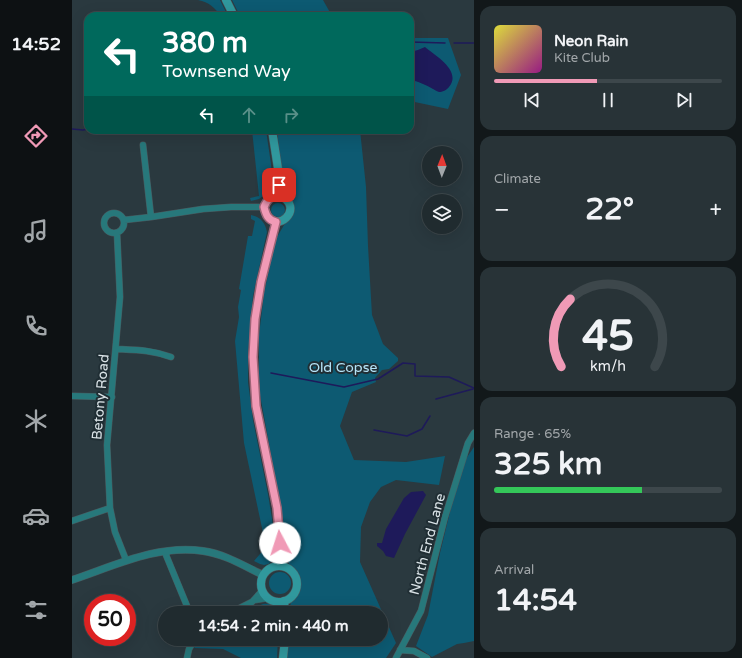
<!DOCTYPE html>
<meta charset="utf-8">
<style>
body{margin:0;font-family:"Varela Round",sans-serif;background:#283337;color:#f1f3f6;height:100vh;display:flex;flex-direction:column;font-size:15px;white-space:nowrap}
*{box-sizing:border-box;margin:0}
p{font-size:13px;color:#a2a7aa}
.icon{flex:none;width:22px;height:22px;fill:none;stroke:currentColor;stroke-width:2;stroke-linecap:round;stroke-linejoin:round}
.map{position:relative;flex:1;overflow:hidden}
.sheet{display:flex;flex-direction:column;gap:6px;padding:6px;background:#12181a;width:268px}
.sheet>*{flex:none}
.hud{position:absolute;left:12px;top:12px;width:330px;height:122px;border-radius:12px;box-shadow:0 4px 16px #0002,0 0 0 1px #3d474b;background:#00695c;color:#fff;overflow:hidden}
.needle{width:26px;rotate:1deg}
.fabs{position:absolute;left:350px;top:146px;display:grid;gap:8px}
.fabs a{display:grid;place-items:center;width:40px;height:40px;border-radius:50%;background:#202b2f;box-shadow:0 4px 16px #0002,0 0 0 1px #3d474b;font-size:20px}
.speed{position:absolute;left:12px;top:594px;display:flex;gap:8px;font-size:20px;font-weight:700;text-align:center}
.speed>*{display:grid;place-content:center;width:52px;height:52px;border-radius:50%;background:#202b2f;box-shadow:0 4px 16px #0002,0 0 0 1px #3d474b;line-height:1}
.speed .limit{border:6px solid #d22;background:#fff;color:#111}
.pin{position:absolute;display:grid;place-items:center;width:34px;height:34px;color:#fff;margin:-17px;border-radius:8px;box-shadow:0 2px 6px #0006}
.me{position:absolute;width:44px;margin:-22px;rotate:355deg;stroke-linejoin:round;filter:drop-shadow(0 0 3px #0008)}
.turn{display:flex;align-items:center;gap:14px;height:84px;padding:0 12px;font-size:18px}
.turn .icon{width:52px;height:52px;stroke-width:2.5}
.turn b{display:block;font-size:28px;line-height:34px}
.lanes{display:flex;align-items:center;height:38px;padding:0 12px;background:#0003;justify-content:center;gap:20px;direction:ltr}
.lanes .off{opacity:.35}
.big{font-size:30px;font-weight:700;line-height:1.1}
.sheet .widget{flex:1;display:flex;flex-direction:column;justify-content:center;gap:6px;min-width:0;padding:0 14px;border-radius:12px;background:#283337}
.sheet .dial{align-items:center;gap:0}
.dial svg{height:104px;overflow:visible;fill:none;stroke:#3d474b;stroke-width:7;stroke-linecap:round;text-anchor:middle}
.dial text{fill:#f1f3f6;stroke:none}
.song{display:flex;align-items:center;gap:12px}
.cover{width:48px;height:48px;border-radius:6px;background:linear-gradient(135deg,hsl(60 70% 55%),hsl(310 70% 35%))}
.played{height:4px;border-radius:2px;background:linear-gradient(90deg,#f09ab6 45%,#3d474b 45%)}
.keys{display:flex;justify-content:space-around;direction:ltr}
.heat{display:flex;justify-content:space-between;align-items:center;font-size:22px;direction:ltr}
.charge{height:6px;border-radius:3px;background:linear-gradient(90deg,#34c759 65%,#3d474b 0)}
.trip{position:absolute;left:86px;top:606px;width:230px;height:40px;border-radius:20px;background:#202b2f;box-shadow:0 4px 16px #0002,0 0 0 1px #3d474b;font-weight:700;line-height:40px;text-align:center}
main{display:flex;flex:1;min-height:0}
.tab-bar{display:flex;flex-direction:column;width:72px;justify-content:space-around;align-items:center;background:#0d1113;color:#a2a7aa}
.tab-bar .icon{width:28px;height:28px}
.tab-bar .active{color:#f09ab6}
.tab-bar b{font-size:18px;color:#f1f3f6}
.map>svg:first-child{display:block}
</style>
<main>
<nav class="tab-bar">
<b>14:52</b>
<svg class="icon active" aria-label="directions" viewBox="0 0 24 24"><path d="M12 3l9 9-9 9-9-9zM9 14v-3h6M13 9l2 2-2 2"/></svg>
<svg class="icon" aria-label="music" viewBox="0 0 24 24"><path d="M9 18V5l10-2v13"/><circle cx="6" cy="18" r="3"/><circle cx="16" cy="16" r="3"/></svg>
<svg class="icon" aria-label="phone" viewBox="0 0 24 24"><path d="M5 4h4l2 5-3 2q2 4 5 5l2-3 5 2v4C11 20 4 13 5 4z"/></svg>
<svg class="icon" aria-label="climate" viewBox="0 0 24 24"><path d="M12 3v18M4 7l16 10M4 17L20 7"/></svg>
<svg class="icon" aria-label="car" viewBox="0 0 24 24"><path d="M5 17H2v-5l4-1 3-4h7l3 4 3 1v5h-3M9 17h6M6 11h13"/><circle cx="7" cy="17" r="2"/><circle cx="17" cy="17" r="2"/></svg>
<svg class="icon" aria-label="filters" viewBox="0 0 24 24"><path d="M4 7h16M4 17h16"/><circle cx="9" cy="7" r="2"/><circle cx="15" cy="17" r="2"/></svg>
</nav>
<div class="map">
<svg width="402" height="658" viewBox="0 0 402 658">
<rect width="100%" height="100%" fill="#2a393f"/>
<path fill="#0d5a72" d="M126,0H148L156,16H149C143,8 137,2 126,0Z
M160,0H251L260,16H168Z
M338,38H376L389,75L376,109L338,101Z
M180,130H194L199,164L200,184L195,193L187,199L179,201L178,198L187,196Z
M205,130H288L294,187L296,246L300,315L311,344L326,358V361L317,369L310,370L303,378L304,382L280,392L268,426L282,460L334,462L373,456L367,485L324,480L309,487L298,502L289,527L288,562L324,643L314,658H214L216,639H309V613H217L219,602L227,587L226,575L217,564L213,552L209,509L188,395L187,375V335L192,293L201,251L205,237L212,225L219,217L221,206L211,186Z
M199 210a7 7 0 1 1 14 0a7 7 0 1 1-14 0Z
M179,215C188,217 193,222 195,232L181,296L176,354V382L181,420L196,494L201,525L203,547L202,556L197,564L192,565L188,564L182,561L194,547L172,443L163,341L167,317L166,307L169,290L167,289L176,236H180L183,221L179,219Z
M402,447V641L392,643L385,644L360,657L344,646L356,615L368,553L384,487L391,463Z
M197 583a11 11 0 1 1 22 0a11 11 0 1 1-22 0Z
M191,604C199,603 203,605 206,613H169Z
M129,639H206L205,658H169L151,649L122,648Z"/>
<path fill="#1e1a5a" d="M353,47C364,56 390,71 377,87C375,90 370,92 367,92C364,91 363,90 361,89C354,85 346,81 338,80V52C344,51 348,49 353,47Z
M351,491L354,495L333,534L322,558L314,556L311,551L305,546V543H310L314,529L332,498L339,492Z"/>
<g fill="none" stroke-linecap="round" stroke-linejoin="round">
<path stroke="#1e1a5a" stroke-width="1.5" d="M338,42L373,43
M382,43H402
M0,129L11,130L16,129
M199,373L272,387L306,379L331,363L343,364V376L377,377L402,388
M364,399L401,389
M302,430L335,436L350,429L358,416"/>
<defs>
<path id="minor" d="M71,145L79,217
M32 223a10 10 0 1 1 20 0a10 10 0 1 1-20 0Z
M52,220L79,217L131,209L159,207H192
M45,233L48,297L35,445L38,508L43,532L54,560
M44,349C64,350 80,350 99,357
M0,396L40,397
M0,521L38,508
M96,551L94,555L115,606
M183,600L196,598
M158,613L180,602L190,591
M328,650L342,651L355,658
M115,658L117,649L123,639
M324,658L349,611L373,517L396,443L402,433"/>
<path id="tertiary" d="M0,580C42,566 86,544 131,551C153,554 172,566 191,575"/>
<path id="secondary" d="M154,0L162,16
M200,130L207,175L206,195
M206,195C237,206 201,241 192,207C195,200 198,196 206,195Z
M204,222L189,282L183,319L181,357L184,406L205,508L209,555V566
M189 584a18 18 0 1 1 36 0a18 18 0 1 1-36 0Z
M212,601L213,613
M211,658L213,639"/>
</defs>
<use href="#minor" stroke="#4a585d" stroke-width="7"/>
<use href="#tertiary" stroke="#4a585d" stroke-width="8"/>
<use href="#secondary" stroke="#4a585d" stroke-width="9"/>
<use href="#minor" stroke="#27787b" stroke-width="6"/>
<use href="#tertiary" stroke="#27787b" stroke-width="7"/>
<use href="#secondary" stroke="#30989d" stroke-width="8"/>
</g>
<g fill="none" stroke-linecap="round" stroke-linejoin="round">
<defs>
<path id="route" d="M207,185L206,196C198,196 195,200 192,207C194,215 196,220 204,222L189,282L183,319L181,357L184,406L205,508L208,543"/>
</defs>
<use href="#route" stroke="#9c6476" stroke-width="10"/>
<use href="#route" stroke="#f09ab6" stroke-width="7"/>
</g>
<g text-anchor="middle" stroke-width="4" stroke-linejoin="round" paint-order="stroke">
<g font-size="14" fill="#b5e4f8" stroke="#202e34">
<text x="271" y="372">Old Copse</text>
</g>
<g font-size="14" fill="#dae3e7" stroke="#202e34">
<text transform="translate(28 397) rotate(-85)" y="5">Betony Road</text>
<text transform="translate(355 544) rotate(-75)" y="5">North End Lane</text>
</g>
</g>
</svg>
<div class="fabs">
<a><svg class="needle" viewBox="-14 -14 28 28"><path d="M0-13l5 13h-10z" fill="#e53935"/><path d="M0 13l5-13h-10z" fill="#a2a7aa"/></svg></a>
<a><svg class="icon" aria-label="layers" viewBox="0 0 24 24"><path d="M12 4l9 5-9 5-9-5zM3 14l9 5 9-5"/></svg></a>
</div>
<div class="speed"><div class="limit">50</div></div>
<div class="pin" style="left:207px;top:185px;background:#d93025"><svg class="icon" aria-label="arrive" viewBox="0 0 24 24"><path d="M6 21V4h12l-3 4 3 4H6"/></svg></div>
<svg class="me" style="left:208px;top:543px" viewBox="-20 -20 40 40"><circle r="19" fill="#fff"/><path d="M0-13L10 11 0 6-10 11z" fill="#f09ab6"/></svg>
<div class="trip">14:54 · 2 min · 440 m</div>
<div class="hud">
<div class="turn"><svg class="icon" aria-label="left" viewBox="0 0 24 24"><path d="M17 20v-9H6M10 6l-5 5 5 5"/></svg><div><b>380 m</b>Townsend Way</div></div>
<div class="lanes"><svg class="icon" aria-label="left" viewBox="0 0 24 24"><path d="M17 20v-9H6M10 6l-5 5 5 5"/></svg><svg class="icon off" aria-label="ahead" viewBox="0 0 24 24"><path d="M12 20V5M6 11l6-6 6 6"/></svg><svg class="icon off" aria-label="right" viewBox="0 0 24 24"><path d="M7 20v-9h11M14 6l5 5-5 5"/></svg></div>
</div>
</div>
<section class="sheet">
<div class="widget">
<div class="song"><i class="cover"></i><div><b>Neon Rain</b><p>Kite Club</p></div></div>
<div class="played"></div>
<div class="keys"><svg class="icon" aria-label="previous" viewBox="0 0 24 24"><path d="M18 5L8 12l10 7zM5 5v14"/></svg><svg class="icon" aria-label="pause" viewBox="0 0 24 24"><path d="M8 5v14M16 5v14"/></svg><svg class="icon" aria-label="next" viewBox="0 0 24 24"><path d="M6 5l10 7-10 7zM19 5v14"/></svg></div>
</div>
<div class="widget"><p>Climate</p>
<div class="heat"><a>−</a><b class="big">22°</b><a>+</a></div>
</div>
<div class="widget dial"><svg viewBox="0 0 100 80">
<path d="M14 69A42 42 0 1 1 86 69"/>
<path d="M14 69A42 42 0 0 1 21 17" stroke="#f09ab6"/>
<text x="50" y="56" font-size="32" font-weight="700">45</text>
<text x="50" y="72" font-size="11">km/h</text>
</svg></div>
<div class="widget"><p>Range · 65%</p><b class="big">325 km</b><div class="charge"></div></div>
<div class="widget"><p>Arrival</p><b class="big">14:54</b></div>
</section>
</main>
